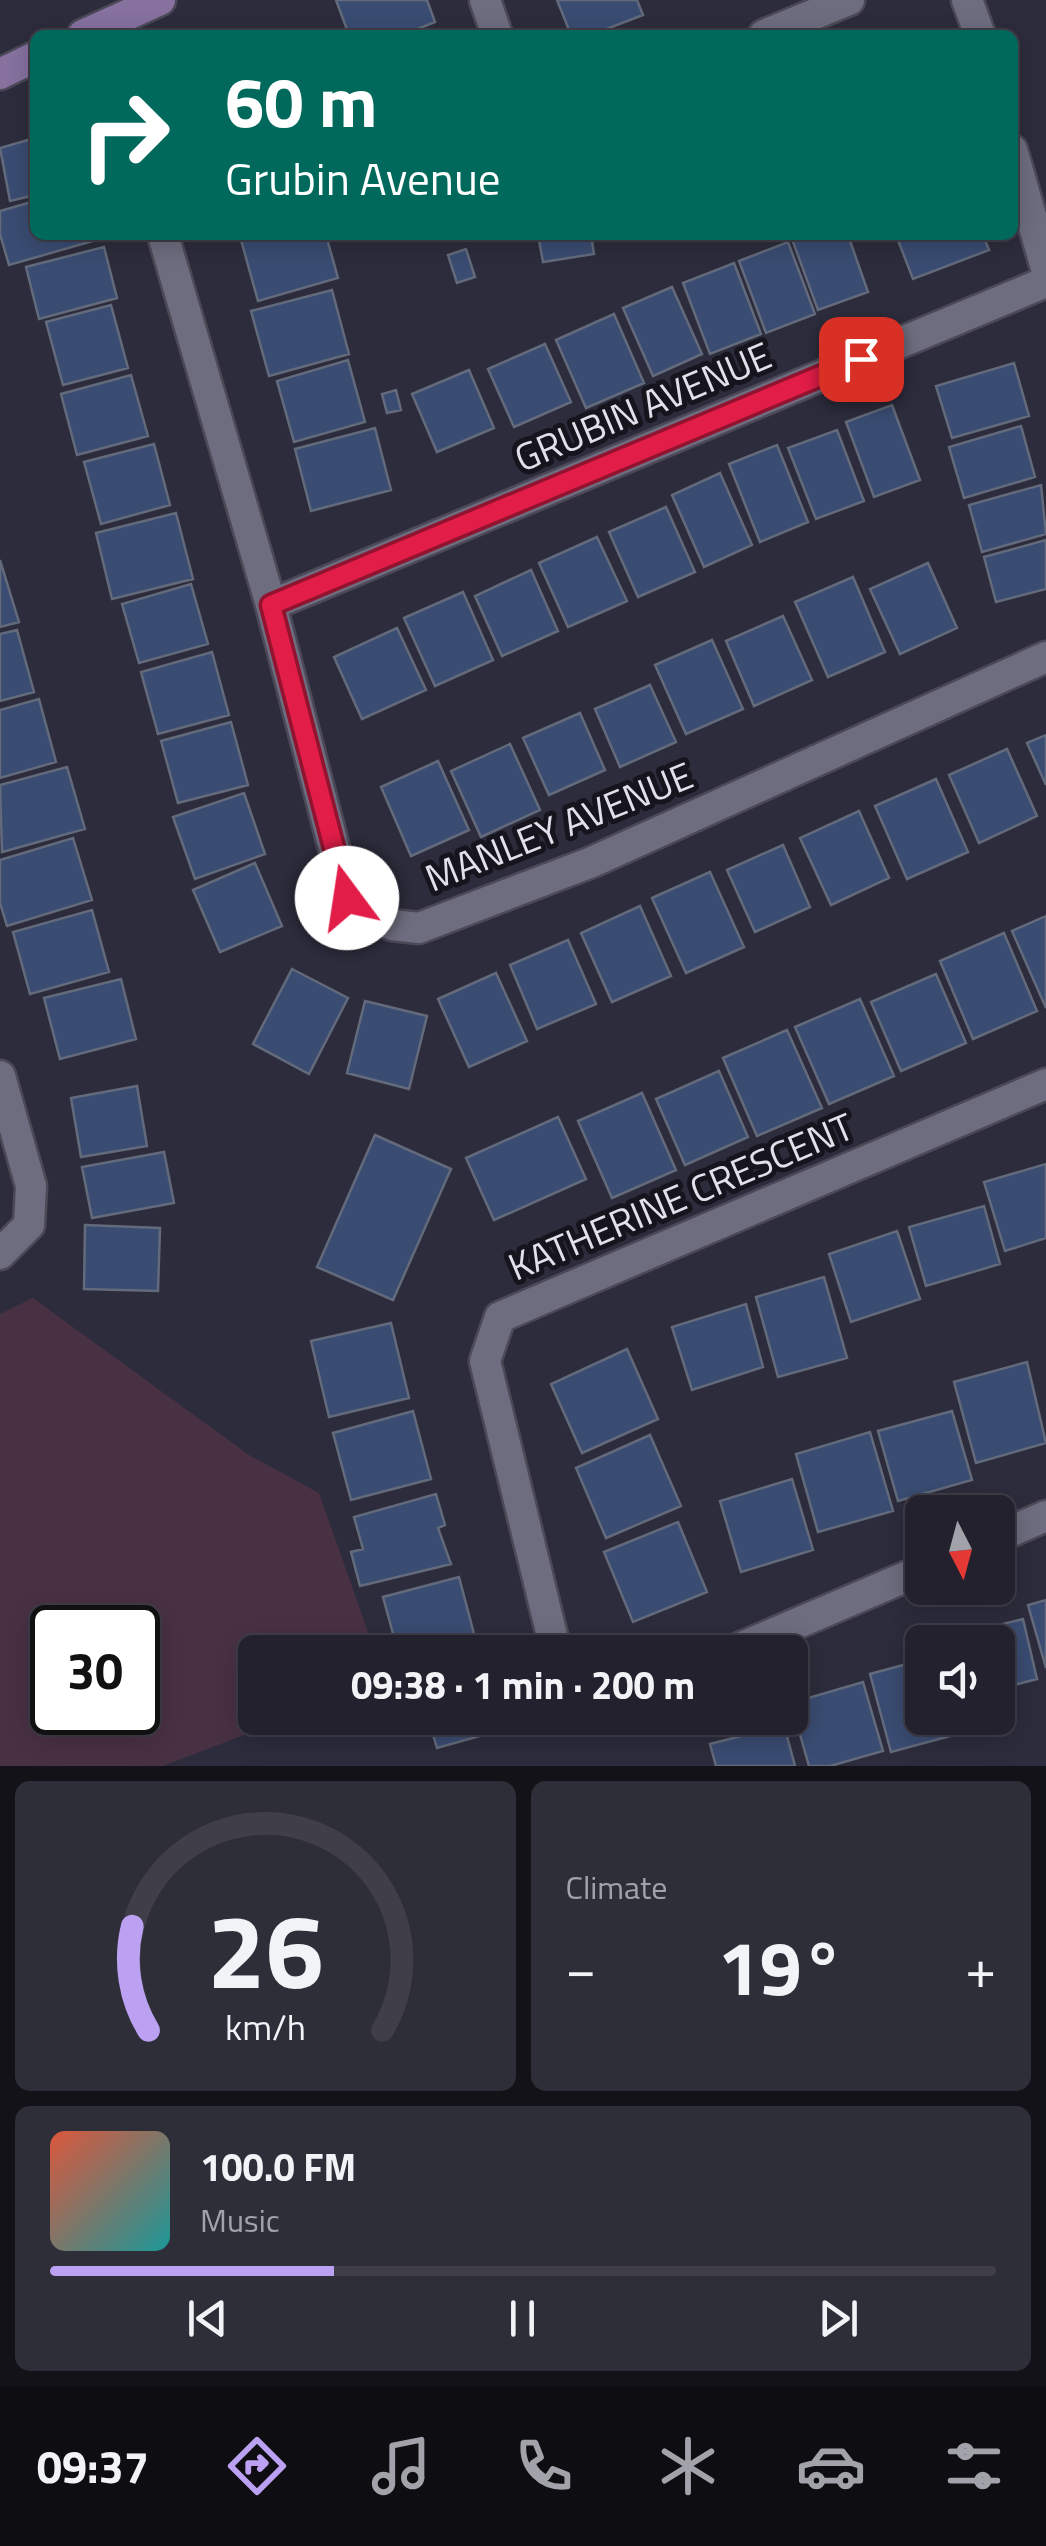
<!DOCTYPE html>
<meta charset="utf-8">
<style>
body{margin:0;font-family:"Titillium Web",sans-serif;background:#2e2e39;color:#f1f3f6;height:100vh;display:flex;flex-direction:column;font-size:38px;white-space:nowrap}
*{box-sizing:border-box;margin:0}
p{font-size:32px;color:#a2a3aa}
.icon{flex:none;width:55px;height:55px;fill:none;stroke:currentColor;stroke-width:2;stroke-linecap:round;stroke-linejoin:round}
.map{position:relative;height:1766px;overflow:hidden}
.drawer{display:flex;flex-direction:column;gap:15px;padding:15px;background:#131219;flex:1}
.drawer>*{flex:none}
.banner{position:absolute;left:30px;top:30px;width:988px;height:210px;border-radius:15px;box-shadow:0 5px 25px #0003,0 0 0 2px #3f3e49;background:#00695c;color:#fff;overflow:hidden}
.needle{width:65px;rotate:174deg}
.fabs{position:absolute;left:905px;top:1495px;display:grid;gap:20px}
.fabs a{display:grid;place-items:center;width:110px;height:110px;border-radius:15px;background:#22212d;box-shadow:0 5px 25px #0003,0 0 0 2px #3f3e49;font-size:50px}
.speed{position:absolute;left:30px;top:1605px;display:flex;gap:20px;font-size:50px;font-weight:700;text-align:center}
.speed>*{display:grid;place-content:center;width:130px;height:130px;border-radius:50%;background:#22212d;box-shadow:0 5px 25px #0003,0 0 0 2px #3f3e49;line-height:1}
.speed .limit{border:5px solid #111;border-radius:15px;background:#fff;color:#111}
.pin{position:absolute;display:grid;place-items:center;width:85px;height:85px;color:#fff;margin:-42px;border-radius:20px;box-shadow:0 5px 15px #0006}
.me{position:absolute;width:110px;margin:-55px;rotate:346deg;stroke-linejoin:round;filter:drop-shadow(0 0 8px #0008)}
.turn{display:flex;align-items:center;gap:35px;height:210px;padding:0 30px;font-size:45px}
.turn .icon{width:130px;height:130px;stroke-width:2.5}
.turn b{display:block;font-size:70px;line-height:85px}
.big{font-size:75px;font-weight:700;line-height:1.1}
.drawer .tile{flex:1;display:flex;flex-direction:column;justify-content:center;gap:15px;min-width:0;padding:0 35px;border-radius:15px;background:#2e2e39}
.drawer .dial{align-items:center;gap:0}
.dial svg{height:260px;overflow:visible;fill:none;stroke:#3f3e49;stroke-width:7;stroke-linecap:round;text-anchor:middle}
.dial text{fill:#f1f3f6;stroke:none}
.song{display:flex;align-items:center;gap:30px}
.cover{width:120px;height:120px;border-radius:15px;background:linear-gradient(135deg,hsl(10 70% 55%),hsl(180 70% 35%))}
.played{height:10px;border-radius:5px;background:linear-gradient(90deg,#bca0f2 30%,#3f3e49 30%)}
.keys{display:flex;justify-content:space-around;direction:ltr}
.heat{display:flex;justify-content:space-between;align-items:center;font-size:55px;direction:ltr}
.drawer .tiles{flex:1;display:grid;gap:15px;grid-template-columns:1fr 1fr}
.tile:last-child{grid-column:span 2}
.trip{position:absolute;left:238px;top:1635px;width:570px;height:100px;border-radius:15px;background:#22212d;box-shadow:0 5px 25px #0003,0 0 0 2px #3f3e49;font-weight:700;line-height:100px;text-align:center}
.tabs{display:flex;height:160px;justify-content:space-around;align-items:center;background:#0e0d12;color:#a2a3aa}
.tabs .icon{width:70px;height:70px}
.tabs .on{color:#bca0f2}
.tabs b{font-size:45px;color:#f1f3f6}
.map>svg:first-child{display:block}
</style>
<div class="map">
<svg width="1046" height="1766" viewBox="0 0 1046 1766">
<rect width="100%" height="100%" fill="#2d2c3c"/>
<path fill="#493144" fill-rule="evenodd" d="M33,1298L249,1455L319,1493L375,1652H255V1718H289L163,1766H0V1314ZM52,1628H138V1712H52Z"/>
<path fill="#3a4c72" stroke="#626a7b" stroke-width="2.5" d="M336,0H427L435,22L403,35H349Z
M557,0H637L643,15L591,35H571Z
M35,138V195L10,201L0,148Z
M35,201V235H91L93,241L9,265L0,234V211Z
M259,235H326L338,278L258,301L241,240Z
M538,235H591L594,254L543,262Z
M803,235H848L868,292L818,310L792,239Z
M896,235H983L989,250L913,279Z
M788,242L815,314L766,333L739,261Z
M104,247L117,298L39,319L26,267Z
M466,249L475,277L457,283L448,255Z
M734,263L761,334L710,354L683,283Z
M672,287L702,354L653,376L623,308Z
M332,290L349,354L269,376L251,311Z
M111,305L128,368L63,385L46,322Z
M614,314L644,383L586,408L556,340Z
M545,344L571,402L514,427L488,369Z
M348,360L365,422L294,442L277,381Z
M1014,363L1029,416L952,438L936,386Z
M469,370L494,428L437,452L412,394Z
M131,375L148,436L77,455L61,394Z
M396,390L401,410L387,413L382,394Z
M892,405L920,480L874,497L846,422Z
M1021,426L1035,477L964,498L949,447Z
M375,428L391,490L311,511L295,449Z
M837,430L864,501L816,519L788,448Z
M154,444L170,505L101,524L84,462Z
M777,445L808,522L760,542L729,464Z
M720,473L752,545L704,567L672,495Z
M1041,485L1046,534L982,552L969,505Z
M666,507L695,572L638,597L609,532Z
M176,513L193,579L112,599L96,533Z
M597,537L627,601L568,627L539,563Z
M1046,540V589L996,602L984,557Z
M0,560L19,622L0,627Z
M928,563L957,628L900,654L870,589Z
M531,570L558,631L502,656L475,596Z
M853,577L885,652L828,677L795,602Z
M191,584L208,644L139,663L122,604Z
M463,592L493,660L435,686L404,618Z
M783,616L812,680L754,706L726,641Z
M397,628L426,690L362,719L334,657Z
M17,630L34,692L0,701V634Z
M712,640L743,709L686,734L655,665Z
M212,652L229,715L158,734L141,672Z
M650,685L676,742L620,767L595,709Z
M39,699L56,762L0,778V710Z
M580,713L605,770L549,795L523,738Z
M231,722L248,785L178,803L161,741Z
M1046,735V785L1027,743Z
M510,744L540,810L481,837L451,771Z
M1007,749L1037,816L979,843L949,775Z
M438,761L469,830L411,856L381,787Z
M67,767L85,829L2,852L0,785Z
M936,779L968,852L907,879L875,806Z
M244,793L265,854L195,879L173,817Z
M859,811L889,878L831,905L800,838Z
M73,838L92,900L7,926L0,903V860Z
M783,845L810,907L755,932L727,870Z
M255,863L282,926L220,952L193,890Z
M710,872L744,947L686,973L652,898Z
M640,906L671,976L612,1002L581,933Z
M92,910L109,972L30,994L13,932Z
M1046,916V1008L1012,931Z
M1004,933L1037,1011L973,1039L940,961Z
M568,940L596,1004L537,1029L510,965Z
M292,969L348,998L309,1074L253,1044Z
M496,973L527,1041L469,1067L438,999Z
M936,974L966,1043L901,1071L871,1002Z
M121,979L136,1039L60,1059L44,998Z
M860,999L894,1076L829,1104L795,1027Z
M365,1001L427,1016L409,1089L347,1073Z
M787,1030L822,1108L757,1136L723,1058Z
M719,1071L748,1137L685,1165L656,1099Z
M137,1086L147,1146L81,1157L71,1098Z
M642,1093L676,1170L612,1198L578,1121Z
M558,1117L586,1179L494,1220L466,1158Z
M375,1135L451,1169L393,1300L317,1267Z
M164,1152L174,1203L92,1218L82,1167Z
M1046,1164V1238L1005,1251L984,1182Z
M984,1206L1000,1264L926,1286L909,1227Z
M85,1225L160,1228L158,1291L84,1289Z
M897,1231L920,1299L851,1322L829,1254Z
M824,1277L847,1358L778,1377L756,1297Z
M746,1304L763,1367L692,1390L672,1327Z
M391,1323L409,1398L329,1417L311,1341Z
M627,1349L658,1419L582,1453L551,1384Z
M1027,1362L1046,1443L976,1463L954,1382Z
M413,1411L431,1479L351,1500L333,1433Z
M952,1411L972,1480L898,1501L878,1431Z
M870,1432L893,1511L818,1532L796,1454Z
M650,1435L681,1506L606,1538L576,1468Z
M792,1479L813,1550L741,1572L720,1501Z
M436,1494L445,1525L438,1528L451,1564L360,1586L351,1552L363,1549L354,1517Z
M678,1522L707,1592L633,1622L604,1552Z
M459,1577L478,1649L398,1652L383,1597Z
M1046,1600V1668L1028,1605Z
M1023,1619L1037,1679L998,1689V1642H951L949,1637Z
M922,1660V1718H961L965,1732L891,1752L870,1674Z
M863,1682L883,1751L830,1766H809L791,1703Z
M428,1718H506L508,1728L437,1748Z
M784,1725L795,1766H716L710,1744Z"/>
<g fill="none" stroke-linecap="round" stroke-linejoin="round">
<defs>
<path id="street" d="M485,0L497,35
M967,0L980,35
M764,35L849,0
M1012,150L1046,268
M163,235L271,605L347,898L392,925L419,928L592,862L1046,657
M271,605L1046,282
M0,1076L31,1186L29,1225L0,1254
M998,1537L1046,1516
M556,1652L485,1361L500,1317L1046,1084
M730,1652L922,1570"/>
<path id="secondary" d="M83,35L160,0
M0,74L35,57"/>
</defs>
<use href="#street" stroke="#4b4957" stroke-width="35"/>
<use href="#secondary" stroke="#4b4957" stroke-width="35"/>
<use href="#street" stroke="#6e6d7f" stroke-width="30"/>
<use href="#secondary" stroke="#86719f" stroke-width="30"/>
</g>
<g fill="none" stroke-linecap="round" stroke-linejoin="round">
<defs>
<path id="route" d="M347,898L271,605L861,359"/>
</defs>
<use href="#route" stroke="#92132f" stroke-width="25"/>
<use href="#route" stroke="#e11d48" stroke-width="18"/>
</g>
<g text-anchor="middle" stroke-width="10" stroke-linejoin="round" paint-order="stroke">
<g font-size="38" fill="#e1e0eb" stroke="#16151d">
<text transform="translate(643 407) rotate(-23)" y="13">GRUBIN AVENUE</text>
<text transform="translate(559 827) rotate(-22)" y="13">MANLEY AVENUE</text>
<text transform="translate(681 1197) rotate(-23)" y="13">KATHERINE CRESCENT</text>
</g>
</g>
</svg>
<div class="fabs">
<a><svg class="needle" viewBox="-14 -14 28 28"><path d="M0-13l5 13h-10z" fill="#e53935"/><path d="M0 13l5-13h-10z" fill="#a2a3aa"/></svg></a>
<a><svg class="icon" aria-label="sound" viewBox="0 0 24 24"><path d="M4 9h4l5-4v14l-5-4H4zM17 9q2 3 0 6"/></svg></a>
</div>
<div class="speed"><div class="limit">30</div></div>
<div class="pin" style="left:861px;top:359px;background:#d93025"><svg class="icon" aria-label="arrive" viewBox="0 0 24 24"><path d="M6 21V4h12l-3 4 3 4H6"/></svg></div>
<svg class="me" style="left:347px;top:898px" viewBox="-20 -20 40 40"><circle r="19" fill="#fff"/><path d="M0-13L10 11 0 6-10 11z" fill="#e11d48"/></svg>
<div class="trip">09:38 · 1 min · 200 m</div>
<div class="banner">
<div class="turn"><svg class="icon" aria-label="right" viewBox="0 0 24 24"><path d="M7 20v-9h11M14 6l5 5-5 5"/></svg><div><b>60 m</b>Grubin Avenue</div></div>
</div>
</div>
<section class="drawer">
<div class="tiles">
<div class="tile dial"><svg viewBox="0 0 100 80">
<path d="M14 69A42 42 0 1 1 86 69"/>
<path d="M14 69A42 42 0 0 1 9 37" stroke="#bca0f2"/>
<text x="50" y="56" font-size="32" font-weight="700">26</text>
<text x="50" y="72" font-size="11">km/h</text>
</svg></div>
<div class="tile"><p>Climate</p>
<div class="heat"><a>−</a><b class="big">19°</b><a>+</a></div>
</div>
<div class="tile">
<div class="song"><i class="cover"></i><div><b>100.0 FM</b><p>Music</p></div></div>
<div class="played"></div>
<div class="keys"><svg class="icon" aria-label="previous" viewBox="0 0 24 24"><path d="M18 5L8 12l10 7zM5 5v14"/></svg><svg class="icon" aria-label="pause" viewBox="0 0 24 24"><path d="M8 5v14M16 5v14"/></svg><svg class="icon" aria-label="next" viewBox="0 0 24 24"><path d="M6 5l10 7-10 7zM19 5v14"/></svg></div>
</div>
</div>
</section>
<nav class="tabs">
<b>09:37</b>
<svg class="icon on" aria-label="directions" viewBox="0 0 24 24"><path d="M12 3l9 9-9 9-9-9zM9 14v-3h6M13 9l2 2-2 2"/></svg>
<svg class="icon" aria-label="music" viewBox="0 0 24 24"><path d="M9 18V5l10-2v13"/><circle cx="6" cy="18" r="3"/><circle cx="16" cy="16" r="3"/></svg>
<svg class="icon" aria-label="phone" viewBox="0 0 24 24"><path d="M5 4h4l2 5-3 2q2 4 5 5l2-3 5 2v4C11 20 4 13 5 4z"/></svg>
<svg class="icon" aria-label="climate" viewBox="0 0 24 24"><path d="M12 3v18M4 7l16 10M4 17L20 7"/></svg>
<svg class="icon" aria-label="car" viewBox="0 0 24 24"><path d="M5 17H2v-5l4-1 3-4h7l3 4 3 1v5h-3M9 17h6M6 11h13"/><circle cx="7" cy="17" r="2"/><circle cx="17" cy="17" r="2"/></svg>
<svg class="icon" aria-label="filters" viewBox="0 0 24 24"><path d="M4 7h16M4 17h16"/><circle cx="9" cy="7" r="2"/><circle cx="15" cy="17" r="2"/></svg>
</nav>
